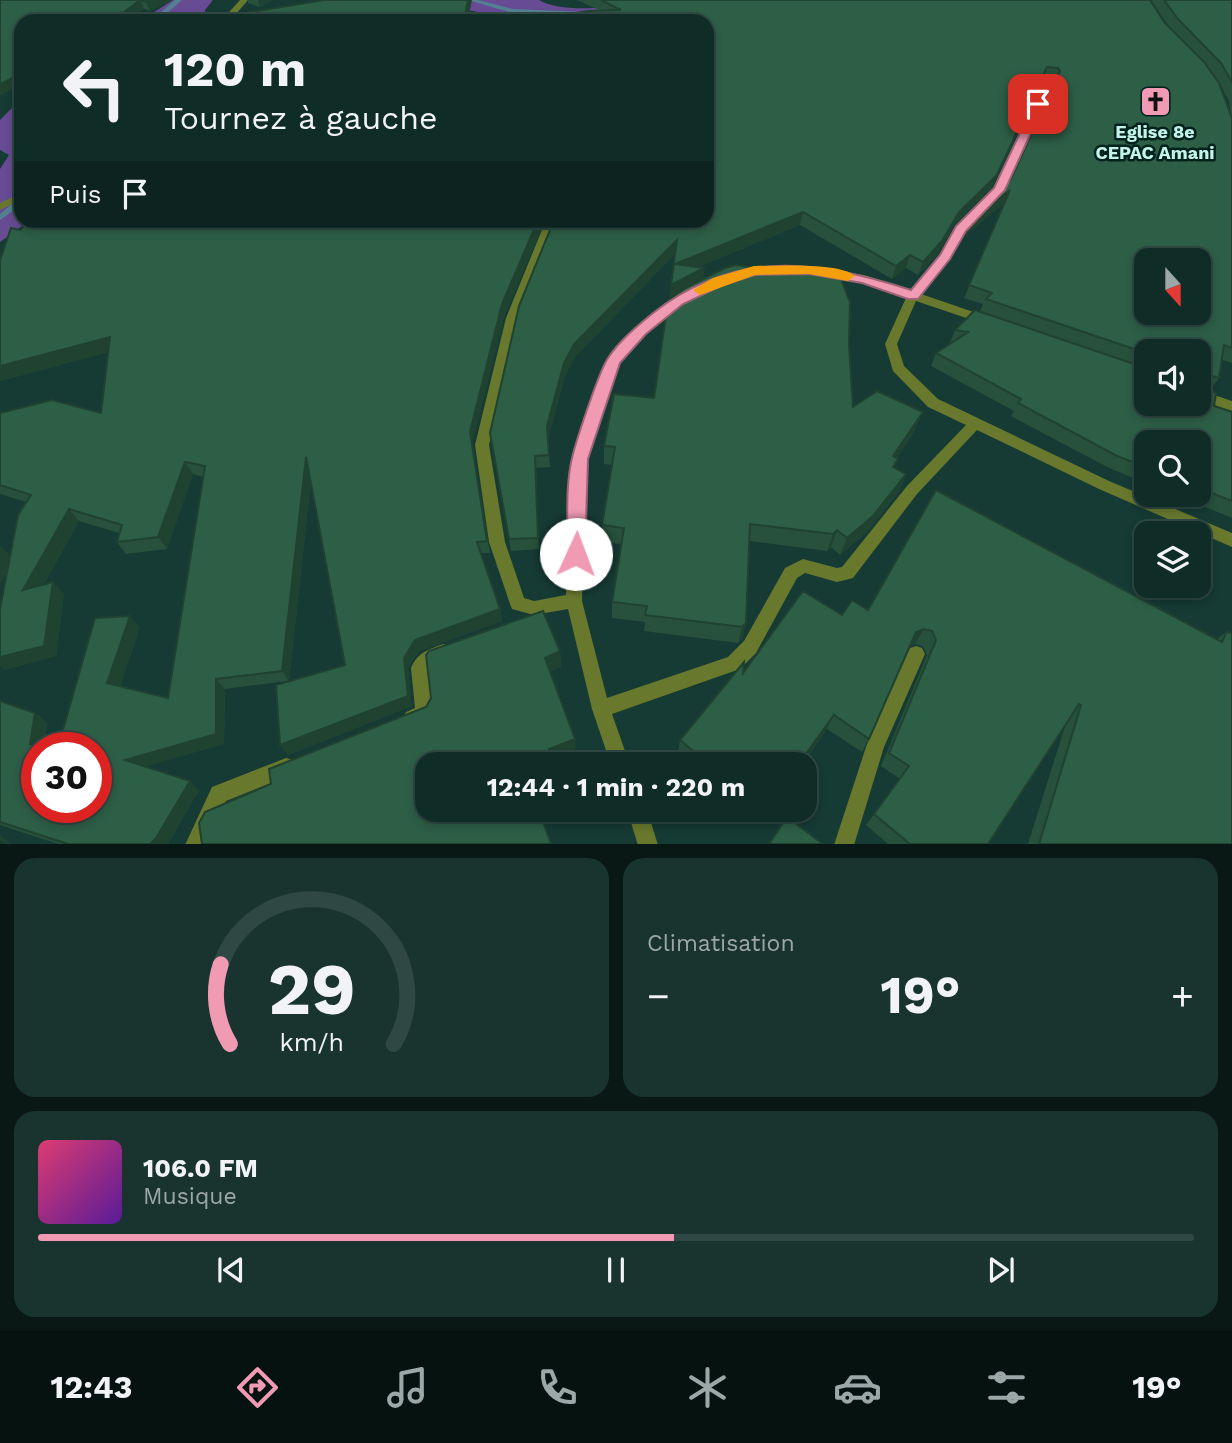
<!DOCTYPE html>
<html lang="fr">
<meta charset="utf-8">
<style>
body{margin:0;font-family:"Work Sans",sans-serif;background:#19342f;color:#f1f3f6;height:100vh;display:flex;flex-direction:column;font-size:26px;white-space:nowrap}
*{box-sizing:border-box;margin:0}
p{font-size:23px;color:#9ca7a7}
.icon{flex:none;width:38px;height:38px;fill:none;stroke:currentColor;stroke-width:2;stroke-linecap:round;stroke-linejoin:round}
.map{position:relative;height:844px;overflow:hidden}
.drawer{display:flex;flex-direction:column;gap:14px;padding:14px;background:#091815;flex:1}
.drawer>*{flex:none}
.banner{position:absolute;left:14px;top:14px;width:700px;height:214px;border-radius:21px;box-shadow:0 4px 10px #0003,0 0 0 2px #304844;background:#102c27;color:#f1f3f6;overflow:hidden}
.needle{width:46px;rotate:159deg}
.tools{position:absolute;left:1134px;top:248px;display:grid;gap:14px}
.tools a{display:grid;place-items:center;width:77px;height:77px;border-radius:14px;background:#102c27;box-shadow:0 4px 10px #0003,0 0 0 2px #304844;font-size:35px}
.speed{position:absolute;left:21px;top:732px;display:flex;gap:14px;font-size:35px;font-weight:700;text-align:center}
.speed>*{display:grid;place-content:center;width:91px;height:91px;border-radius:50%;background:#102c27;box-shadow:0 4px 10px #0003,0 0 0 2px #304844;line-height:1}
.speed .limit{border:10px solid #d22;background:#fff;color:#111}
.pin{position:absolute;display:grid;place-items:center;width:60px;height:60px;color:#fff;margin:-30px;border-radius:14px;box-shadow:0 4px 10px #0006}
.me{position:absolute;width:77px;margin:-38px;rotate:2deg;stroke-linejoin:round;filter:drop-shadow(0 0 5px #0008)}
.turn{display:flex;align-items:center;gap:24px;height:147px;padding:0 35px;font-size:32px}
.turn .icon{width:91px;height:91px;stroke-width:2.5}
.turn b{display:block;font-size:49px;line-height:60px}
.then{display:flex;align-items:center;height:66px;padding:0 35px;background:#0003;gap:14px;font-size:26px}
.big{font-size:52px;font-weight:700;line-height:1.1}
.drawer .card{flex:1;display:flex;flex-direction:column;justify-content:center;gap:10px;min-width:0;padding:0 24px;border-radius:21px;background:#19342f}
.drawer .dial{align-items:center;gap:0}
.dial svg{height:182px;overflow:visible;fill:none;stroke:#304844;stroke-width:7;stroke-linecap:round;text-anchor:middle}
.dial text{fill:#f1f3f6;stroke:none}
.song{display:flex;align-items:center;gap:21px}
.cover{width:84px;height:84px;border-radius:10px;background:linear-gradient(135deg,hsl(340 70% 55%),hsl(270 70% 35%))}
.played{height:7px;border-radius:4px;background:linear-gradient(90deg,#f09ab4 55%,#304844 55%)}
.keys{display:flex;justify-content:space-around;direction:ltr}
.heat{display:flex;justify-content:space-between;align-items:center;font-size:38px;direction:ltr}
.drawer .tiles{flex:1;display:grid;gap:14px;grid-template-columns:1fr 1fr}
.card:last-child{grid-column:span 2}
.trip{position:absolute;left:415px;top:752px;width:402px;height:70px;border-radius:21px;background:#102c27;box-shadow:0 4px 10px #0003,0 0 0 2px #304844;font-weight:700;line-height:70px;text-align:center}
.dock{display:flex;height:112px;justify-content:space-around;align-items:center;background:#061210;color:#9ca7a7}
.dock .icon{width:49px;height:49px}
.dock .current{color:#f09ab4}
.dock b{font-size:32px;color:#f1f3f6}
.map>svg:first-child{display:block}
</style>
<div class="map">
<svg width="1232" height="845" viewBox="0 0 1232 845">
<rect width="100%" height="100%" fill="#163a34"/>
<path fill="#674b93" d="M173,0H213L205,10L207,21H140Z
M446,0H539C569,17 632,3 667,0L633,21H525L462,9Z
M21,99V220L29,221L0,242V169L9,155L0,150V120Z"/>
<g fill="none" stroke-linecap="round" stroke-linejoin="round">
<path fill="#548192" fill-rule="evenodd" d="M175,0H182L158,21H151Z
M468,0H478L513,9L585,12L588,14L585,16L513,13Z
M18,199H21V205L0,220V214Z"/>
<path fill="#68782d" fill-rule="evenodd" d="M240,0H248L230,21H221Z
M1045,80L1053,82L1004,190L965,231L949,260L921,294L991,318L993,321L987,325L916,301L897,344L904,366L938,399L1109,481L1232,533V547L1099,489L977,430L917,494L853,578L837,582L805,573L797,578L756,653L740,669L612,714L630,765H611L592,709L568,609L534,615L512,609L510,604L489,542L475,445L506,318L546,220H557L518,318L489,445L505,542L524,598L534,601L566,595L572,459L606,361L637,328L675,297H683L685,300L645,334L619,363L586,459L582,601L607,698L728,657L744,641L785,568L803,559L837,568L842,567L907,486L966,425L928,407L893,371L885,344L906,298L862,283L809,274L760,275L754,271L760,267L809,266L864,275L910,290L940,255L956,227L994,189Z
M21,193V200L0,210V203Z
M1199,390L1232,401V411L1199,400Z
M443,644L449,646L452,652L449,658L433,664L429,670L434,713L431,719L412,727L406,724L403,718L406,712L415,708L411,668C418,652 428,650 443,644Z
M916,646L922,648L925,654L884,747L854,845H834L866,747L888,694L910,648Z
M286,758L293,760L295,767L293,774L226,801L206,845H185L212,787Z
M627,810H647L658,845H638Z"/>
</g>
<path fill="#27513c" fill-rule="evenodd" d="M0,0H172L150,11L144,9L127,21H21V85L0,95Z
M247,0H273L260,7L248,3Z
M577,0H1150L1165,23L1170,28L1151,0H1232V363L1222,360L1219,378L1210,390L1214,406L1232,412V518L1176,495H1199V443H1146V483L1109,468L1011,416L1014,411L931,366L936,353L951,343H950L955,330L980,311L983,304L964,298L1004,203L966,235L970,222L1011,179L1055,82L1054,79H1043L992,187L954,225L938,254L918,275L906,268L892,279L800,225L698,267L704,268L703,279L849,345L853,407L915,430L897,458L894,468L906,474L899,492L866,533L840,555L831,547L827,551L750,541L746,623L742,639L738,643L644,631L645,622L612,618V602L621,544L602,542V525L612,465L604,464V446L654,398L676,295L670,298L675,254L575,357L565,376L548,439L550,467L536,468L539,549L511,551L490,433L707,220L599,10ZM1220,85L1229,101L1231,117ZM1146,352H1199L1146,404Z
M30,220H545L504,317L472,444L490,553H481L500,609L502,621L419,651L408,668L412,706L288,755L280,745L288,681L225,689L224,744L145,766L199,790L168,844H58L0,825V701L35,713L47,723L37,807L96,747L140,627L120,686L168,698L203,477L193,474L167,549L126,554L117,542L119,533L79,521L44,584L64,594L56,656L4,670L0,667V609L7,573L0,584V546L10,555L26,502L0,494V413H101L108,352L0,381V260L20,230ZM311,480L345,665L289,681L301,572Z
M868,610L1217,639L1227,631L1232,844H1028L1066,723L988,844H888L866,825L900,779L881,766L927,655L923,646L915,644L910,646L869,739L862,752L827,729L802,765H692L678,752L680,740L743,673L842,615Z
M746,810H769L761,822Z"/>
<path fill="#204231" d="M140,0L144,9L127,21H112Z
M151,0H172L150,11L146,2Z
M258,0H273L260,7Z
M468,0H472L468,21L465,16Z
M1047,67L992,187L954,225L938,254L918,275L923,262L959,212Z
M21,74V85L0,95V84Z
M1010,190L1005,203L966,235L970,222Z
M803,212L800,225L674,277L675,264Z
M538,220H545L504,317L472,444L490,553L470,432L502,304Z
M677,240L676,253L575,357L565,376L548,439L550,467L547,426L564,363L574,344Z
M910,255L906,268L892,279L896,266Z
M704,268L703,280L670,298L671,285Z
M110,337L118,350L0,381V366Z
M923,412L915,430L886,474L893,456Z
M535,456L536,468L539,549L538,538Z
M306,457L312,469L289,681L282,671Z
M185,462L193,474L167,549L158,537Z
M906,474L899,492L866,533L840,555L847,538Z
M69,509L79,521L34,601L23,590Z
M837,530L831,547L827,551L833,534Z
M0,546L15,560L0,584Z
M53,582L64,594L56,656L4,670L0,667V657Z
M500,609L502,621L419,651L408,668L412,706L288,755L280,745L404,658L415,640Z
M130,616L140,627L118,693L107,683Z
M746,623L742,639L738,643L742,627Z
M924,629L915,644L908,647L916,632Z
M560,651L562,667L547,673L545,658Z
M216,679L225,689L224,744L137,769L125,760Z
M35,713L47,723L44,747L30,744Z
M834,715L827,729L802,765H798Z
M575,739L576,752L552,762L549,749Z
M190,781L199,790L168,844H150Z
M766,810H769L761,822Z
M0,835L11,844H5L0,840Z"/>
<path fill="#2d5e46" stroke="#204231" stroke-width="2" fill-rule="evenodd" d="M0,0H151L146,2L140,0L112,21H21V74L0,84Z
M324,0H468L465,16L494,15V21H222L232,15Z
M601,0H1150L1165,23L1204,62L1219,83L1232,118V348L1224,345L1219,378L1209,375L1206,377V389L1216,393L1214,406L1232,412V501L1199,488V443H1146V467L1117,456L1018,403L1021,399L936,353L968,332L955,330L975,310L1146,368V404H1199V352H1146V353L986,299L992,293L969,285L1010,190L970,222L1011,179L1060,71L1058,68L1047,67L997,175L959,212L942,241L923,262L910,255L896,266L803,212L675,264L704,268L671,285L677,240L574,344L564,363L547,426L549,455L535,456L538,538L509,539L490,433L519,306L554,220H707V21H523L589,11L621,10ZM1146,261H1199V313H1146Z
M1164,0H1232V82L1221,63L1178,19Z
M30,220H538L502,304L470,432L487,541L477,542L500,609L415,640L404,658L408,696L280,745L276,685L345,665L306,457L282,671L216,679V734L125,760L190,781L156,838L150,844H68L0,822V701L35,713L30,744L46,747H37V807H96V747H58L95,618L130,616L107,683L168,698L205,466L185,462L158,537L117,542L122,525L69,509L23,590L53,582L44,646L0,657V609L18,515L31,495L0,485V413L52,400L101,413L110,337L0,366V260L11,228L20,230Z
M735,265L840,277L850,302L849,345L853,407L877,391L923,412L893,456L898,459L893,467L906,474L873,516L847,538L837,530L833,534L750,524L746,623L742,627L645,615L647,606L612,602L624,528L602,525L615,447L604,446L614,394L654,398L668,302L685,288L725,268Z
M936,490L1222,642L1227,631L1232,634V844H1039L1081,705L1079,704L988,844H910L874,814L909,766L889,753L936,640L932,631L924,629L916,632L869,739L834,715L798,765H710L680,740L744,662L743,673L803,591L842,615L852,600L868,610Z
M543,611L560,651L545,658L575,739L549,749L555,765H427V810H539L551,844H202L199,823L205,812L271,784L269,769L426,707L431,698L426,655L429,651Z
M787,817L823,844H769Z"/>
<path fill="#f09ab4" stroke="#9c6475" stroke-width="2" d="M1035,101L1044,104L1005,190L966,231L950,259L918,299H908L862,283L809,274L755,275L723,285L683,304L646,334L620,363L588,459L585,554L582,559L576,562L569,559L567,554C568,525 565,486 572,458C576,441 599,371 608,358C619,341 637,326 653,313C735,249 817,259 911,290L940,255L956,226L994,188Z"/>
<path fill="#f59e0b" d="M754,266C777,266 840,262 855,276L848,281L809,274L755,275L700,295L693,290L713,278Z"/>
<defs>
<symbol id="church-square" viewBox="-11 -11 22 22"><rect x="-9" y="-9" width="18" height="18" rx="4" fill="#f09ab4" stroke="#00211c"/><path d="M-1.2-6h2.4v3.5h3.3v2.4h-3.3V6h-2.4V-.1h-3.3v-2.4h3.3Z" fill="#111"/></symbol>
</defs>
<g fill-rule="evenodd">
<use href="#church-square" x="1138" y="84" width="35" height="35"/>
</g>
<g text-anchor="middle" stroke-width="5" stroke-linejoin="round" paint-order="stroke">
<g font-size="18" font-weight="bold" fill="#c2f4e9" stroke="#00211c">
<text x="1155" y="138">Eglise 8e<tspan x="1155" dy="21">CEPAC Amani</tspan></text>
</g>
</g>
</svg>
<div class="tools">
<a><svg class="needle" viewBox="-14 -14 28 28"><path d="M0-13l5 13h-10z" fill="#e53935"/><path d="M0 13l5-13h-10z" fill="#9ca7a7"/></svg></a>
<a><svg class="icon" aria-label="sound" viewBox="0 0 24 24"><path d="M4 9h4l5-4v14l-5-4H4zM17 9q2 3 0 6"/></svg></a>
<a><svg class="icon" aria-label="search" viewBox="0 0 24 24"><circle cx="10" cy="10" r="6"/><path d="M15 15l6 6"/></svg></a>
<a><svg class="icon" aria-label="layers" viewBox="0 0 24 24"><path d="M12 4l9 5-9 5-9-5zM3 14l9 5 9-5"/></svg></a>
</div>
<div class="speed"><div class="limit">30</div></div>
<div class="pin" style="left:1038px;top:104px;background:#d93025"><svg class="icon" aria-label="arrive" viewBox="0 0 24 24"><path d="M6 21V4h12l-3 4 3 4H6"/></svg></div>
<svg class="me" style="left:576px;top:554px" viewBox="-20 -20 40 40"><circle r="19" fill="#fff"/><path d="M0-13L10 11 0 6-10 11z" fill="#f09ab4"/></svg>
<div class="trip">12:44 · 1 min · 220 m</div>
<div class="banner">
<div class="turn"><svg class="icon" aria-label="left" viewBox="0 0 24 24"><path d="M17 20v-9H6M10 6l-5 5 5 5"/></svg><div><b>120 m</b>Tournez à gauche</div></div>
<div class="then">Puis<svg class="icon" aria-label="arrive" viewBox="0 0 24 24"><path d="M6 21V4h12l-3 4 3 4H6"/></svg></div>
</div>
</div>
<section class="drawer">
<div class="tiles">
<div class="card dial"><svg viewBox="0 0 100 80">
<path d="M14 69A42 42 0 1 1 86 69"/>
<path d="M14 69A42 42 0 0 1 10 34" stroke="#f09ab4"/>
<text x="50" y="56" font-size="32" font-weight="700">29</text>
<text x="50" y="72" font-size="11">km/h</text>
</svg></div>
<div class="card"><p>Climatisation</p>
<div class="heat"><a>−</a><b class="big">19°</b><a>+</a></div>
</div>
<div class="card">
<div class="song"><i class="cover"></i><div><b>106.0 FM</b><p>Musique</p></div></div>
<div class="played"></div>
<div class="keys"><svg class="icon" aria-label="previous" viewBox="0 0 24 24"><path d="M18 5L8 12l10 7zM5 5v14"/></svg><svg class="icon" aria-label="pause" viewBox="0 0 24 24"><path d="M8 5v14M16 5v14"/></svg><svg class="icon" aria-label="next" viewBox="0 0 24 24"><path d="M6 5l10 7-10 7zM19 5v14"/></svg></div>
</div>
</div>
</section>
<nav class="dock">
<b>12:43</b>
<svg class="icon current" aria-label="directions" viewBox="0 0 24 24"><path d="M12 3l9 9-9 9-9-9zM9 14v-3h6M13 9l2 2-2 2"/></svg>
<svg class="icon" aria-label="music" viewBox="0 0 24 24"><path d="M9 18V5l10-2v13"/><circle cx="6" cy="18" r="3"/><circle cx="16" cy="16" r="3"/></svg>
<svg class="icon" aria-label="phone" viewBox="0 0 24 24"><path d="M5 4h4l2 5-3 2q2 4 5 5l2-3 5 2v4C11 20 4 13 5 4z"/></svg>
<svg class="icon" aria-label="climate" viewBox="0 0 24 24"><path d="M12 3v18M4 7l16 10M4 17L20 7"/></svg>
<svg class="icon" aria-label="car" viewBox="0 0 24 24"><path d="M5 17H2v-5l4-1 3-4h7l3 4 3 1v5h-3M9 17h6M6 11h13"/><circle cx="7" cy="17" r="2"/><circle cx="17" cy="17" r="2"/></svg>
<svg class="icon" aria-label="filters" viewBox="0 0 24 24"><path d="M4 7h16M4 17h16"/><circle cx="9" cy="7" r="2"/><circle cx="15" cy="17" r="2"/></svg>
<b>19°</b>
</nav>
